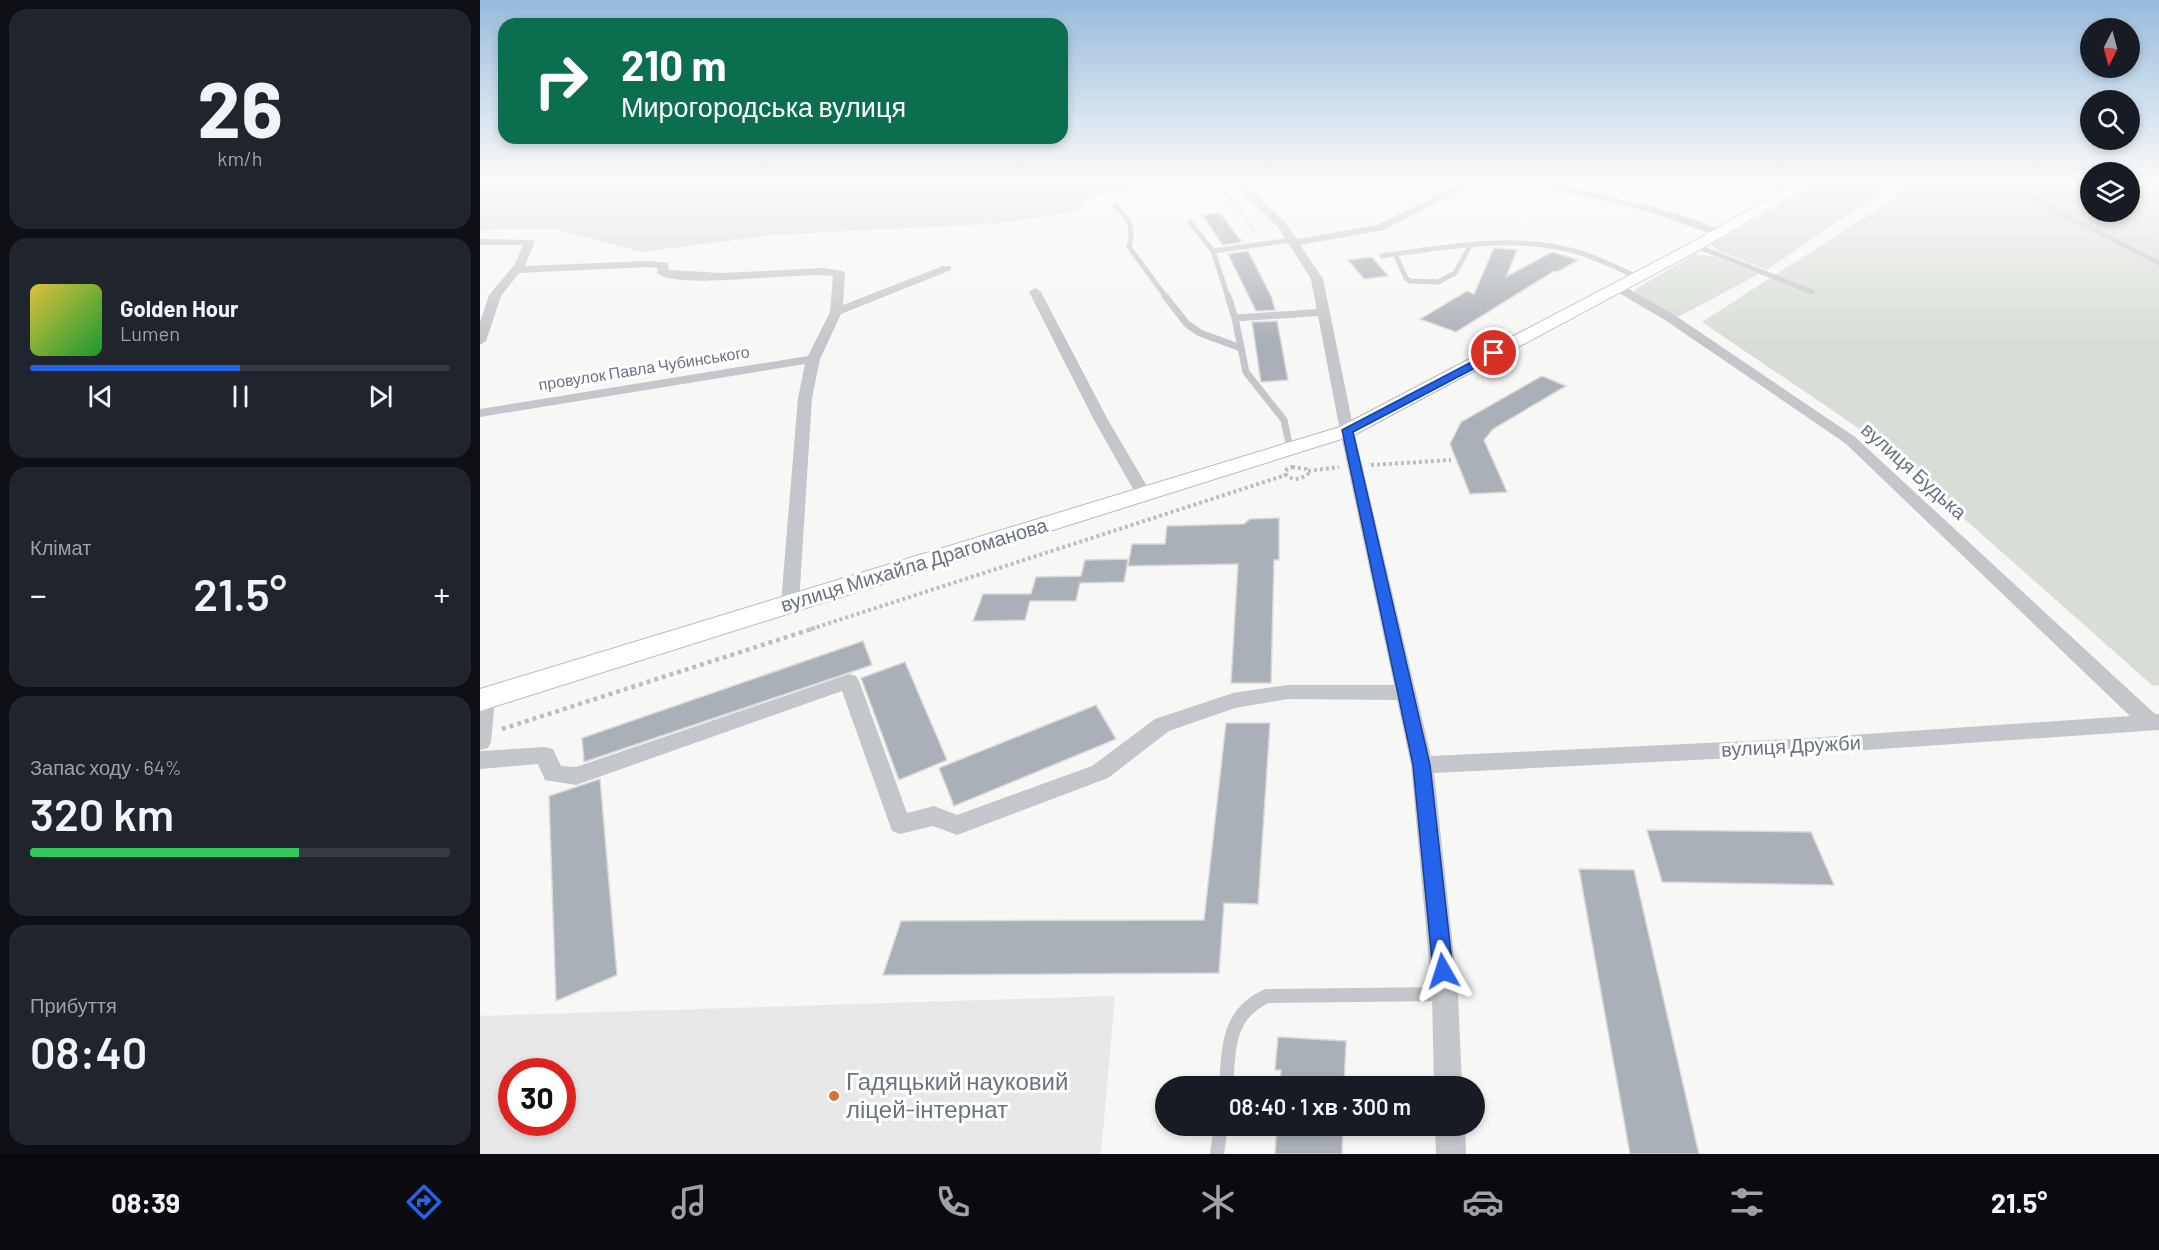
<!DOCTYPE html>
<html lang="uk">
<meta charset="utf-8">
<style>
body{margin:0;font-family:Barlow,sans-serif;background:#20242c;color:#f1f3f6;height:100vh;display:flex;flex-direction:column;font-size:22px;white-space:nowrap}
*{box-sizing:border-box;margin:0}
p{font-size:20px;color:#9ea1a6}
.icon{flex:none;width:33px;height:33px;fill:none;stroke:currentColor;stroke-width:2;stroke-linecap:round;stroke-linejoin:round}
.map{position:relative;flex:1;overflow:hidden}
.side{display:flex;flex-direction:column;gap:9px;padding:9px;background:#0d0f14;width:480px}
.side>*{flex:none}
.hud{position:absolute;left:18px;top:18px;width:570px;height:126px;border-radius:18px;box-shadow:0 3px 9px #0003;background:#0b6e4f;color:#fff;overflow:hidden}
.needle{width:39px;rotate:186deg}
.tools{position:absolute;left:1600px;top:18px;display:grid;gap:12px}
.tools a{display:grid;place-items:center;width:60px;height:60px;border-radius:50%;background:#171b24;box-shadow:0 3px 9px #0003;font-size:30px}
.speed{position:absolute;left:18px;top:1058px;display:flex;gap:12px;font-size:30px;font-weight:700;text-align:center}
.speed>*{display:grid;place-content:center;width:78px;height:78px;border-radius:50%;background:#171b24;box-shadow:0 3px 9px #0003;line-height:1}
.speed .limit{border:9px solid #d22;background:#fff;color:#111}
.pin{position:absolute;display:grid;place-items:center;width:51px;height:51px;color:#fff;margin:-26px;border:3px solid #fff;border-radius:50%;box-shadow:0 2px 6px #0007}
.me{position:absolute;width:66px;margin:-33px;rotate:354deg;stroke-linejoin:round;filter:drop-shadow(0 0 4px #0008)}
.turn{display:flex;align-items:center;gap:21px;height:126px;padding:0 24px;font-size:27px}
.turn .icon{width:78px;height:78px;stroke-width:2.5}
.turn b{display:block;font-size:42px;line-height:51px}
.big{font-size:45px;font-weight:600;line-height:1.1}
.side .card{flex:1;display:flex;flex-direction:column;justify-content:center;gap:9px;min-width:0;padding:0 21px;border-radius:18px;background:#20242c}
.side .dial{align-items:center;gap:0}
.dial b{font-size:78px;line-height:1}
.song{display:flex;align-items:center;gap:18px}
.cover{width:72px;height:72px;border-radius:9px;background:linear-gradient(135deg,hsl(50 70% 55%),hsl(130 70% 35%))}
.played{height:6px;border-radius:3px;background:linear-gradient(90deg,#2563eb 50%,#363941 50%)}
.keys{display:flex;justify-content:space-around;direction:ltr}
.heat{display:flex;justify-content:space-between;align-items:center;font-size:33px;direction:ltr}
.charge{height:9px;border-radius:4px;background:linear-gradient(90deg,#34c759 64%,#363941 0)}
.trip{position:absolute;left:675px;top:1076px;width:330px;height:60px;border-radius:30px;background:#171b24;box-shadow:0 3px 9px #0003;font-weight:600;line-height:60px;text-align:center}
.dock{display:flex;height:96px;justify-content:space-around;align-items:center;background:#090b0e;color:#9ea1a6}
.dock .icon{width:42px;height:42px}
.dock .active{color:#2563eb}
.dock b{font-size:27px;color:#f1f3f6}
main{display:flex;flex:1;min-height:0}
.map>svg:first-child{display:block}
</style>
<main>
<section class="side">
<div class="card dial"><b>26</b><p>km/h</p></div>
<div class="card">
<div class="song"><i class="cover"></i><div><b>Golden Hour</b><p>Lumen</p></div></div>
<div class="played"></div>
<div class="keys"><svg class="icon" aria-label="previous" viewBox="0 0 24 24"><path d="M18 5L8 12l10 7zM5 5v14"/></svg><svg class="icon" aria-label="pause" viewBox="0 0 24 24"><path d="M8 5v14M16 5v14"/></svg><svg class="icon" aria-label="next" viewBox="0 0 24 24"><path d="M6 5l10 7-10 7zM19 5v14"/></svg></div>
</div>
<div class="card"><p>Клімат</p>
<div class="heat"><a>−</a><b class="big">21.5°</b><a>+</a></div>
</div>
<div class="card"><p>Запас ходу · 64%</p><b class="big">320 km</b><div class="charge"></div></div>
<div class="card"><p>Прибуття</p><b class="big">08:40</b></div>
</section>
<div class="map">
<svg width="1679" height="1154" viewBox="0 0 1679 1154">
<rect width="100%" height="100%" fill="#f7f7f5"/>
<path fill="#e8e8e8" fill-rule="evenodd" d="M635,996L621,1154H0V1016ZM32,1071H82V1122H32Z"/>
<path fill="#d8ded6" d="M48,180H408L471,186L528,180L714,181L615,194L596,211L523,223L292,235L161,252L76,229L0,230V187L42,183Z
M1340,180H1406L1402,191L1287,270L1239,251L1230,245L1336,185Z
M1432,180H1611V212H1650V180H1679V685L1673,686L1393,438L1222,322L1413,199Z
M1215,254L1232,256L1279,274L1198,317L1156,294L1154,290Z"/>
<path fill="#aab0b7" stroke="#d9d9d7" stroke-width="1.5" d="M740,213L762,242L743,245L722,215Z
M1014,248L1037,250L1026,277L1072,252L1098,260L1077,272L1074,271L976,332L940,319L987,291L994,294Z
M768,251L792,298L795,310L776,311L748,254Z
M892,257L908,276L884,279L868,260Z
M797,321L808,380L781,382L772,322Z
M1062,376L1086,386L1013,429L1004,440L1027,492L990,494L970,444L981,422Z
M799,518V560H794L791,683H751L758,564L648,566L652,544H685L687,526L764,524L770,519Z
M648,559L644,582L600,583L596,601H550L545,620L493,621L503,594H551L556,577L601,576L605,560Z
M383,641L392,665L104,762L102,738Z
M425,662L467,760L419,780L381,678Z
M616,705L636,739L474,806L459,768Z
M746,723H790L778,904L744,903L739,973L403,975L421,921L724,920Z
M120,779L137,975L76,1001L69,796Z
M1167,830L1331,832L1354,885L1182,882Z
M1099,869L1154,870L1219,1154H1150Z
M798,1037L866,1041L864,1086H800L801,1070H795Z
M797,1125H863L862,1154H795Z"/>
<g fill="none" stroke-linecap="round" stroke-linejoin="round">
<defs>
<path id="secondary" d="M1321,180H1338L1221,249L874,435L0,711V689L860,427L1211,243Z"/>
</defs>
<use href="#secondary" stroke="#b6b9be" stroke-width="2"/>
<path stroke="#bbbdc0" stroke-width="2" stroke-dasharray="1.5 1.5" stroke-linecap="butt" d="M730,180L742,190L775,231"/>
<path stroke="#bbbdc0" stroke-width="4" stroke-dasharray="3 3" stroke-linecap="butt" d="M891,465L971,460
M812,467L826,469L828,474C820,480 812,481 805,474L807,469Z
M828,471L859,467
M331,629L806,475"/>
<path stroke="#bbbdc0" stroke-width="4.5" stroke-dasharray="4 4" stroke-linecap="butt" d="M22,729L335,628"/>
<path stroke="#c3c6ca" stroke-width="5" d="M1515,180L1679,263
M636,206C650,220 654,228 649,247L686,297
M710,222L733,251
M1216,246L1332,292
M915,254L926,278L930,281L958,282L975,273L990,246
M902,256C965,247 1032,234 1094,251C1116,257 1137,268 1158,277
M748,297L733,251L811,240"/>
<path stroke="#c3c6ca" stroke-width="7" d="M685,296L707,324L720,333L761,348
M748,296L755,318
M809,444L804,420L766,372L755,318L845,312"/>
<path stroke="#c3c6ca" stroke-width="8" d="M809,443L810,448"/>
<path stroke="#c3c6ca" stroke-width="14" d="M746,1086C749,1048 747,1014 787,996L964,994
M737,1154L741,1125"/>
<path fill="#c3c6ca" fill-rule="evenodd" d="M749,180H760L806,223L817,239L897,225L987,180H999L904,230L820,245L843,279L874,431L951,756L1313,739L1650,716L1365,443L1185,320L1134,290V284L1138,283L1193,314L1375,437L1675,714H1679V730L1313,755L954,773L978,994L982,1086H954L952,994L931,765L917,700L808,699L755,708L689,731L628,778L477,835L453,826L420,834L412,831L362,691L96,785L65,780L58,764L0,769V751L65,747L73,749L81,766L96,767L369,674L376,676L379,681L427,813L454,806L477,815L612,766L675,719L753,693L808,685H914L860,431L831,279L798,227Z
M1037,180H1055L1170,206L1219,221L1244,233L1239,236L1235,235L1163,210Z
M1261,180H1281L1321,190L1316,193Z
M0,239L54,240L55,242L45,266L168,261L188,263L189,270L242,273L344,268L363,271L365,273L363,305L463,266H471V270L361,314L340,359L332,398L319,603L317,607L310,609L303,607L301,603L318,398L325,364L0,417V409L328,356L350,312L353,276C319,271 198,291 177,273L178,268L168,267L39,273L21,296L6,341L0,345V322L9,295L35,264L43,245H0Z
M555,288L561,292L628,420L671,493L669,496H657L614,420L549,292Z
M5,690L12,693L15,698L11,742L8,748L0,750V692Z
M955,1125H985L986,1154H956Z"/>
<use href="#secondary" fill="#fff" fill-rule="evenodd"/>
</g>
<linearGradient id="sky" x2="0" y2="1"><stop stop-color="#97bbdc"/><stop offset="0.53" stop-color="#fbfbfa"/><stop offset="1" stop-color="#fbfbfa" stop-opacity="0"/></linearGradient>
<rect width="1679" height="342" fill="url(#sky)"/>
<path fill="#2563eb" stroke="#184099" stroke-width="1.5" d="M1014,350L1019,353L1018,356L873,432L950,765L973,971L970,978L963,981L956,978L953,971L933,765L862,430Z"/>
<circle fill="#d77335" stroke="#fff" stroke-width="2" cx="354" cy="1096" r="6"/>
<g text-anchor="middle" stroke-width="6" stroke-linejoin="round" paint-order="stroke">
<g font-size="16" fill="#687383" stroke="#fff">
<text transform="translate(164 368) rotate(-9)" y="6">провулок Павла Чубинського</text>
</g>
<g font-size="20" fill="#687383" stroke="#fff">
<text transform="translate(1434 471) rotate(42)" y="7">вулиця Будька</text>
<text transform="translate(434 565) rotate(-17)" y="7">вулиця Михайла Драгоманова</text>
<text transform="translate(1311 746) rotate(-3)" y="7">вулиця Дружби</text>
</g>
<g font-size="24" fill="#687383" stroke="#fff" text-anchor="start">
<text x="366" y="1090">Гадяцький науковий<tspan x="366" dy="28">ліцей-інтернат</tspan></text>
</g>
</g>
</svg>
<div class="tools">
<a><svg class="needle" viewBox="-14 -14 28 28"><path d="M0-13l5 13h-10z" fill="#e53935"/><path d="M0 13l5-13h-10z" fill="#9ea1a6"/></svg></a>
<a><svg class="icon" aria-label="search" viewBox="0 0 24 24"><circle cx="10" cy="10" r="6"/><path d="M15 15l6 6"/></svg></a>
<a><svg class="icon" aria-label="layers" viewBox="0 0 24 24"><path d="M12 4l9 5-9 5-9-5zM3 14l9 5 9-5"/></svg></a>
</div>
<div class="speed"><div class="limit">30</div></div>
<div class="pin" style="left:1014px;top:353px;background:#d93025"><svg class="icon" aria-label="arrive" viewBox="0 0 24 24"><path d="M6 21V4h12l-3 4 3 4H6"/></svg></div>
<svg class="me" style="left:963px;top:971px" viewBox="-20 -20 40 40"><path d="M0-17L14 15 0 8-14 15z" fill="#2563eb" stroke="#fff" stroke-width="4"/></svg>
<div class="trip">08:40 · 1 хв · 300 m</div>
<div class="hud">
<div class="turn"><svg class="icon" aria-label="right" viewBox="0 0 24 24"><path d="M7 20v-9h11M14 6l5 5-5 5"/></svg><div><b>210 m</b>Мирогородська вулиця</div></div>
</div>
</div>
</main>
<nav class="dock">
<b>08:39</b>
<svg class="icon active" aria-label="directions" viewBox="0 0 24 24"><path d="M12 3l9 9-9 9-9-9zM9 14v-3h6M13 9l2 2-2 2"/></svg>
<svg class="icon" aria-label="music" viewBox="0 0 24 24"><path d="M9 18V5l10-2v13"/><circle cx="6" cy="18" r="3"/><circle cx="16" cy="16" r="3"/></svg>
<svg class="icon" aria-label="phone" viewBox="0 0 24 24"><path d="M5 4h4l2 5-3 2q2 4 5 5l2-3 5 2v4C11 20 4 13 5 4z"/></svg>
<svg class="icon" aria-label="climate" viewBox="0 0 24 24"><path d="M12 3v18M4 7l16 10M4 17L20 7"/></svg>
<svg class="icon" aria-label="car" viewBox="0 0 24 24"><path d="M5 17H2v-5l4-1 3-4h7l3 4 3 1v5h-3M9 17h6M6 11h13"/><circle cx="7" cy="17" r="2"/><circle cx="17" cy="17" r="2"/></svg>
<svg class="icon" aria-label="filters" viewBox="0 0 24 24"><path d="M4 7h16M4 17h16"/><circle cx="9" cy="7" r="2"/><circle cx="15" cy="17" r="2"/></svg>
<b>21.5°</b>
</nav>
